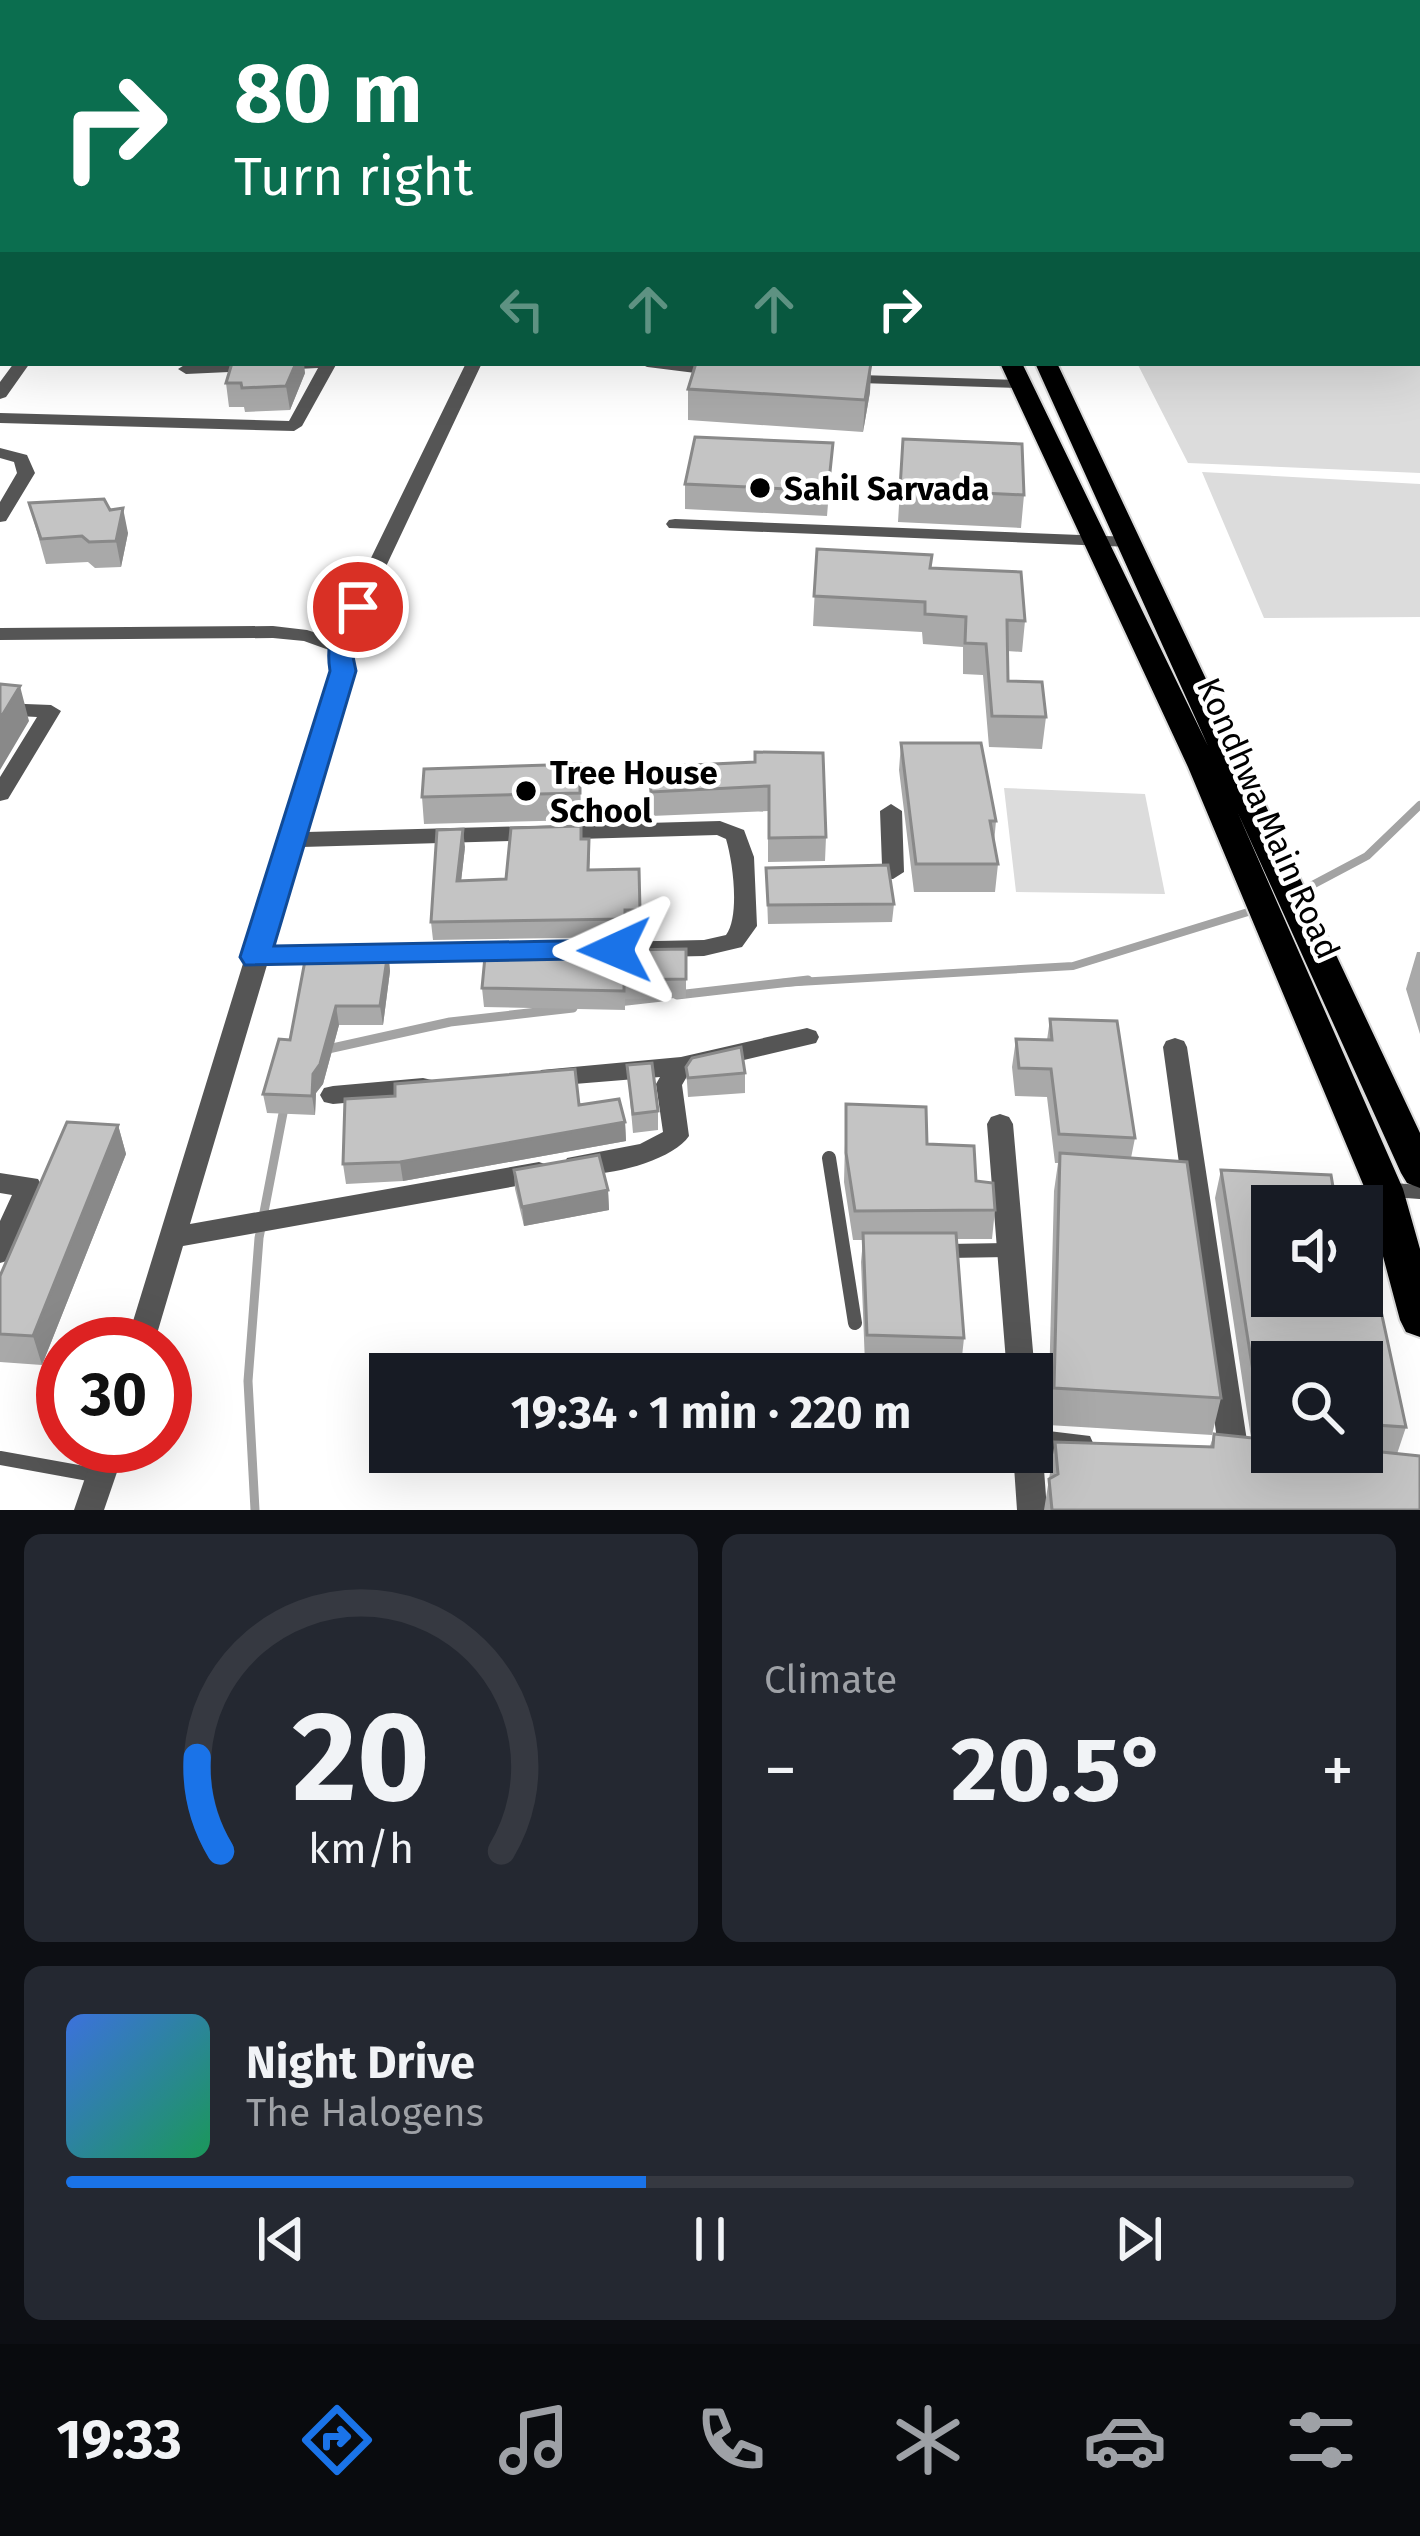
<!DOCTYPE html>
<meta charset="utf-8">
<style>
body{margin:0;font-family:"Fira Sans",sans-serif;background:#242831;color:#f1f3f6;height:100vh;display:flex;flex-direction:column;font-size:45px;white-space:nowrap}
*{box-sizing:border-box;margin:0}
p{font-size:39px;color:#9ea1a6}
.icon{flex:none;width:66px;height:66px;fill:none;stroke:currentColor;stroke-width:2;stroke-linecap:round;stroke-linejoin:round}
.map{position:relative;height:1510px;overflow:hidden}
.side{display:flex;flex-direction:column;gap:24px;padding:24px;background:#0d0f14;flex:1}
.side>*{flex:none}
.banner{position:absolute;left:0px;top:0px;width:1422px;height:366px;box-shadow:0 12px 48px #0002;background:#0b6e4f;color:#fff;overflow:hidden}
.controls{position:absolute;left:1251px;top:1185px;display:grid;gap:24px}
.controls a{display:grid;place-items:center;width:132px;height:132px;border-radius:0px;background:#171b24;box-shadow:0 12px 48px #0002;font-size:60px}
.speed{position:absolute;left:36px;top:1317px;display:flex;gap:24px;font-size:60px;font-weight:700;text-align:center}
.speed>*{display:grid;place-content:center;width:156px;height:156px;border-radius:50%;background:#171b24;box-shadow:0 12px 48px #0002;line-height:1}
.speed .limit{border:18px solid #d22;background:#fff;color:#111}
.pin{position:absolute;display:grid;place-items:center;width:102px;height:102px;color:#fff;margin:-51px;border:6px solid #fff;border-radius:50%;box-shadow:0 3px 12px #0007}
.me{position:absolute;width:132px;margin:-66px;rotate:269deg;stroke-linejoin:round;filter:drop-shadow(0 0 9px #0008)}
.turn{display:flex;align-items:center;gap:42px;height:252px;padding:0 36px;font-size:54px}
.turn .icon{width:156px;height:156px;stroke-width:2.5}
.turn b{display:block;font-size:84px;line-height:102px}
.lanes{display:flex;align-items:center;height:114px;padding:0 36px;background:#0003;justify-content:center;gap:60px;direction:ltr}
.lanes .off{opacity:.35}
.big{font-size:90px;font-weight:700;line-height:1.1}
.side .card{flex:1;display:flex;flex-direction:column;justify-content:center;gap:18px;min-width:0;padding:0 42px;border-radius:18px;background:#242831}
.side .dial{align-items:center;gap:0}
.dial svg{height:312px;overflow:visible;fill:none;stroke:#363941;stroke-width:7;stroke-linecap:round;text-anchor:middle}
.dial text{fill:#f1f3f6;stroke:none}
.song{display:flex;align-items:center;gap:36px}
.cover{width:144px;height:144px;border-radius:18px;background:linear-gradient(135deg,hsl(220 70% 55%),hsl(150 70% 35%))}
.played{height:12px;border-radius:6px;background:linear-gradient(90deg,#1a73e8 45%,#363941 45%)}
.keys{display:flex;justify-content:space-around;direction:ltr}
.heat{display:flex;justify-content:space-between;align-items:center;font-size:66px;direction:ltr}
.side .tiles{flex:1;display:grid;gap:24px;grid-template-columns:1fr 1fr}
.card:last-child{grid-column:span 2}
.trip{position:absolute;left:369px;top:1353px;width:684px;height:120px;border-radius:0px;background:#171b24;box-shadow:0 12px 48px #0002;font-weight:700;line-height:120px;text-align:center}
.menu{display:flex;height:192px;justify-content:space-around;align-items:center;background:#090b0e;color:#9ea1a6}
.menu .icon{width:84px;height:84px}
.menu .current{color:#1a73e8}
.menu b{font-size:54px;color:#f1f3f6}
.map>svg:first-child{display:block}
</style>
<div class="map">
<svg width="1420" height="1510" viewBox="0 0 1420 1510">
<rect width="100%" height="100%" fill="#fff"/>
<path fill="#dcdcdc" d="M1420,355V473L1188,463L1137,363H1419Z
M1202,472L1420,484V617L1264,618Z
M1004,788L1145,794L1165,894L1016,892Z"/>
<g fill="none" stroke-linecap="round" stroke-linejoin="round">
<path stroke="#a3a3a3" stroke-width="8" d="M1301,891L1367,856L1420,805
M781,983L1073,966L1248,912"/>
<path stroke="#a3a3a3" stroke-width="9" d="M677,995L808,980
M618,1002L662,997
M328,1049L450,1022L573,1008
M255,1510L248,1381L259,1238L284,1108"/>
<defs>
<path id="primary" d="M850,0H866L868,3H852Z
M891,0H907L909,3H893Z
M1000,363H1022L1208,746L1035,363H1057L1420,1133V1188L1407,1183L1401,1173L1237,811L1403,1189L1420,1249V1337L1406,1332L1400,1320L1365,1189L1188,767Z"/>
</defs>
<use href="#primary" stroke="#dbdbdb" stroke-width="4"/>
<path stroke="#555" stroke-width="6" d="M686,0L691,3
M613,3L617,0"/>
<path stroke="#555" stroke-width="8" d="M648,363L704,370
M860,379L1019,384"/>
<path stroke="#555" stroke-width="14" d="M829,1158L855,1323
M1393,1190L1420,1192
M948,1251L1007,1250
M0,1458L100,1476"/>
<path fill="#555" fill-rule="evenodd" d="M1377,0H1389L1391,3H1379Z
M3,144V154L0,155V145Z
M0,281H3V289H0Z
M14,363H30L6,397L0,399V382Z
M214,363H337L302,426L294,431L0,423V413L289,421L318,368L186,374L178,369L186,364Z
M466,363H482L348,647L353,671L307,832L720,821L744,830L754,857L757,926L742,947L704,956L610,958L602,956L598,950L602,944L610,942L704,940L726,935C740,916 733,862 726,839L717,835L302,847L272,949L333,948L341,950L345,956L341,962L333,964L267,965L190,1224L539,1162L548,1165L552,1172L548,1179L539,1182L183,1246L154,1344H126L333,671L329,650L304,641L273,638L0,640V628L273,626L307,630L332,638Z
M0,448L27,455L35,473L6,521L0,522V502L17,473L14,462L0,458Z
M675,519L1131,537L1140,542L1131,547L669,528L666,524L669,520Z
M0,703L51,705L61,711L8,799L0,801V777L37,717L0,715Z
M891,804L902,811L904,872L893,879L856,877L853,872L856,867L882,865L880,811Z
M513,944L521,946L525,952L521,958L513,960L364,963L356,961L352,955L356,949L364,947Z
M807,1028L816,1031L819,1037L816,1043L689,1073L682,1085L689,1136C672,1162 596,1181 567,1172L563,1165L567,1158L640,1144L663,1132L656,1084L660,1077L550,1086L541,1084L537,1077L541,1070L681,1057Z
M1175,1038L1184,1041L1187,1047L1249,1454L1245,1463L1234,1467L1223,1463L1219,1454L1163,1047L1166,1041Z
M423,1078L432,1080L436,1087L432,1094L423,1096L333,1104L324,1102L320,1095L324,1088L333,1086Z
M1000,1114L1009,1117L1013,1124L1035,1374L1032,1381V1374H1007L987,1124L991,1117Z
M0,1173L38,1179L42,1186L10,1260L0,1263V1221L12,1195L0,1193Z
M1032,1429L1090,1436L1094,1445L1090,1454L1079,1458L1043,1456L1047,1510H1017L1013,1452H1032Z
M96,1446H126L104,1510H74Z"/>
<use href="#primary" fill="#000" fill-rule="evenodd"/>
</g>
<path fill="#a9a9a9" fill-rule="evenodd" d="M335,0H590V3H335Z
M947,0H1225L1221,3L1216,1V3H949Z
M1419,33H1420V349H1419Z
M871,363L870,392L863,432L688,420V389Z
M305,373L290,410L245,412L244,407H229L226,383Z
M903,439L1024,495L1021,528L898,522Z
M833,443L827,516L685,509V484Z
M29,503L110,510L128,533L121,567L95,568L88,562L46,564Z
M817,549L932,555L931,568L1025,621L1022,652L1007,651L1008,681L1046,717L1042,749L989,747L983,675L963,674V647L923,644L922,632L813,626Z
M901,743L996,821L994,843L998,864L995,892H914L899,770Z
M755,762L826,837L825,861L768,862V811L651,816L649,767Z
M580,764L581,820L424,824L422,797Z
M581,839L590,857L589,870L639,869L640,928H626V937L433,940L431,922L465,847L461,881L506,879Z
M766,868L894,904L892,922L768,924Z
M686,949V998L625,999V1010L484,1007L482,988L625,950Z
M388,952L390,971L383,1025H339L323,1084L316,1093L315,1115L267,1113L263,1094L290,1040Z
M1417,952H1420V1034L1406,989Z
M1050,1019L1135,1138L1131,1158L1221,1398L1212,1435L1048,1425L1054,1191L1058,1163H1055L1047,1097L1015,1096L1012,1067L1016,1039L1047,1040Z
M627,1065L658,1111V1130L633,1133Z
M686,1067L745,1073V1093L688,1097Z
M846,1104L927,1144L976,1181L995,1210L992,1239H956L964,1338L961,1366L865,1364L861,1262L863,1240H853L844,1182Z
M579,1105L625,1122L626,1141L403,1181L346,1184L343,1164Z
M118,1125L126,1154L42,1365L0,1362V1276Z
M514,1170L608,1190L609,1210L524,1226L515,1189Z
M1221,1170L1272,1206L1406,1427L1397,1454L1420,1510H1044L1055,1442L1210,1446L1214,1434L1251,1438L1215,1198ZM1272,1362H1362V1452H1272Z"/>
<path fill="#898989" d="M291,0H308L307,3H289Z
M576,0H590V3H570Z
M3,9V34L0,35V10Z
M3,182V208L0,211V185Z
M296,363H304L305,373L290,410L286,386Z
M871,363L870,392L863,432L865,400Z
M123,508L128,533L121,567L116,541Z
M20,686L29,721L0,770V719Z
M463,829L465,847L459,899L457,881Z
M388,952L390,971L383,1025L380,1006Z
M336,1006L339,1025L323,1084L316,1093L315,1115L312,1096L313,1074Z
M625,1122L626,1141L403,1181L400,1162Z
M118,1125L126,1154L42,1365L33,1336Z
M608,1190L609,1210L524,1226L522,1207Z"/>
<path fill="#c4c4c4" stroke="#898989" stroke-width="3" d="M0,0H27L19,3H3V9L0,10Z
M158,0H204L202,3H156Z
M225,0H291L289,3H214Z
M351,0H576L570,3H357Z
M732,0H748L754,3H717Z
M962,0H1205L1201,3H965Z
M1419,87H1420V156H1419Z
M0,166L3,167V182L0,185Z
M1419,216L1420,218V304H1419Z
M232,363H296L286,386L242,388L241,383H226Z
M696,363H871L865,400L688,389Z
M695,437L833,443L828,491L685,484Z
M903,439L1022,444L1024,495L900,489Z
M104,499L110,510L123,508L116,541L89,542L82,536L41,539L29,503Z
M817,549L932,555L930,568L1021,572L1025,621L1007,620L1008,681L1042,682L1046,717L992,716L986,644L965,643L966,617L925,614V602L814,596Z
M0,684L20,686L0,719Z
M901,743H981L996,821H990L998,864H916Z
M755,752L823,753L826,837L769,838V786L651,792L649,767L755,762Z
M580,764V793L422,797L424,769Z
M581,826V839H589L588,870L639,869L640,910H625V919L431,922L437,830L463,829L457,881L506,879L511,828Z
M888,865L894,904L768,905L766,868Z
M625,943V950L686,949V979L624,980V991L482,988L486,946Z
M307,950L388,952L380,1006H336L320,1064L313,1074L312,1096L263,1094L279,1039L290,1040Z
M1050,1019L1117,1021L1135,1138L1059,1134L1051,1069L1019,1068L1016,1039L1052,1040Z
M741,1047L745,1073L688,1078L686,1067L692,1058Z
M652,1063L658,1111L633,1114L627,1065Z
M575,1069L579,1105L619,1099L625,1122L400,1162L343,1164L345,1099L395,1096V1084Z
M846,1104L926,1107L927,1144L974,1146L976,1181L993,1183L995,1210L855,1211L846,1153Z
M67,1122L118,1125L33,1336L0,1334V1276Z
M1060,1153L1187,1162L1221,1398L1054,1388Z
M599,1155L608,1190L522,1207L514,1170Z
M1221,1170L1331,1175L1334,1193H1351L1354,1206H1272V1296L1378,1297L1406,1427L1362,1424V1362H1272V1411L1259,1409Z
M863,1233H956L964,1338L867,1335Z
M1214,1434L1272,1440V1452H1362V1450L1420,1456V1510H1052L1049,1479L1058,1474L1055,1442L1213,1447Z"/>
<path fill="#1a73e8" stroke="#114b97" stroke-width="3" d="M358,599L370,607L351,647L356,671L274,946L615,940L630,950L626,958L245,965L240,957L330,671C326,647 332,608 358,599Z"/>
<g fill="#000" stroke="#fff" stroke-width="4.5">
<circle cx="760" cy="488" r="12"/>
<circle cx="526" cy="791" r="12"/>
</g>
<g text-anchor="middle" stroke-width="9" stroke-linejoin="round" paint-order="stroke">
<g font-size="33" font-weight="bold" fill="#000" stroke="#fff" text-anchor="start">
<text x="784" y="500">Sahil Sarvada</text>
<text x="550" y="784">Tree House<tspan x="550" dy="38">School</tspan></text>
</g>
<g font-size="33" fill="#000" stroke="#fff">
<text transform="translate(1269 818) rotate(66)" y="12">Kondhwa Main Road</text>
</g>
</g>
</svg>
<div class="controls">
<a><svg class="icon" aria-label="sound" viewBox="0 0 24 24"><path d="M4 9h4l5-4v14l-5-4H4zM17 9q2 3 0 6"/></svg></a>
<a><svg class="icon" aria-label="search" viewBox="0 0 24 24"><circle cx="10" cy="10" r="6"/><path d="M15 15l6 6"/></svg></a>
</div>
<div class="speed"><div class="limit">30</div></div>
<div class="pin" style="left:358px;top:607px;background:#d93025"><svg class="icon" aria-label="arrive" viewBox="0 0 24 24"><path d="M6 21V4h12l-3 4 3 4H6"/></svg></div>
<svg class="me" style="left:615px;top:950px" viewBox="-20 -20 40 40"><path d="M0-17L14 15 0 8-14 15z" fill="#1a73e8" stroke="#fff" stroke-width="4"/></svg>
<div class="trip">19:34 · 1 min · 220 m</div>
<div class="banner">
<div class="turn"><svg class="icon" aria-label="right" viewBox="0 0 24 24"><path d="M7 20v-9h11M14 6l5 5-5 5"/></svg><div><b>80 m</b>Turn right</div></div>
<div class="lanes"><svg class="icon off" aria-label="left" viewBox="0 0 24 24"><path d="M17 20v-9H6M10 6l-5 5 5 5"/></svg><svg class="icon off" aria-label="ahead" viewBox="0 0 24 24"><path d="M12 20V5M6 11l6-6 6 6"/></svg><svg class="icon off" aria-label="ahead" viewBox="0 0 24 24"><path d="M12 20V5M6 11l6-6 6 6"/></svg><svg class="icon" aria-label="right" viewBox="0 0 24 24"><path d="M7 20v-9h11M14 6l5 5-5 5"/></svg></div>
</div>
</div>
<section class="side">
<div class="tiles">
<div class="card dial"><svg viewBox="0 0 100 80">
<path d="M14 69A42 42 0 1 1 86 69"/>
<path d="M14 69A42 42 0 0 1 8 45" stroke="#1a73e8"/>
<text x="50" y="56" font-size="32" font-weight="700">20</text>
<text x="50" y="72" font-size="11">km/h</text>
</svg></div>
<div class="card"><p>Climate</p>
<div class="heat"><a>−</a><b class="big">20.5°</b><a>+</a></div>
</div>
<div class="card">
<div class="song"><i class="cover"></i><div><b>Night Drive</b><p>The Halogens</p></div></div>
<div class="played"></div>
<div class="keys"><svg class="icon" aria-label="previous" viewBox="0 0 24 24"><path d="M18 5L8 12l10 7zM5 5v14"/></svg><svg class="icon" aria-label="pause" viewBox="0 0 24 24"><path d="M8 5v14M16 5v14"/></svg><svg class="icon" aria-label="next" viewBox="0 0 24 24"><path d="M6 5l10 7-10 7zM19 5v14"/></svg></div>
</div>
</div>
</section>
<nav class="menu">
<b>19:33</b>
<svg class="icon current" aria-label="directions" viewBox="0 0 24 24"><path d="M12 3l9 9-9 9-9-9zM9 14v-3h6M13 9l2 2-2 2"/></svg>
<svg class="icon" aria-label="music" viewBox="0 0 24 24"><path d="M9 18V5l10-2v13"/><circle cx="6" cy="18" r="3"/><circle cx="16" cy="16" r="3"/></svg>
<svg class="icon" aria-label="phone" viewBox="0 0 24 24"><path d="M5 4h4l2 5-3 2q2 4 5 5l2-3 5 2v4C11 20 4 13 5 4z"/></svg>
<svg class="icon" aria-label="climate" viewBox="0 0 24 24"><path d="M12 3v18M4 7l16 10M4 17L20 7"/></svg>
<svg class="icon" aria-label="car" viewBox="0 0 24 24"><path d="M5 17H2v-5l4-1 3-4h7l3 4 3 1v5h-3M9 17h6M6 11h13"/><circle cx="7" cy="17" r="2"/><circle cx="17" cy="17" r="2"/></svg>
<svg class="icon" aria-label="filters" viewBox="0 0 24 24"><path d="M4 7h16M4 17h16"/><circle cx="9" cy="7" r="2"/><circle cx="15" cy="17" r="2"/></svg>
</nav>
